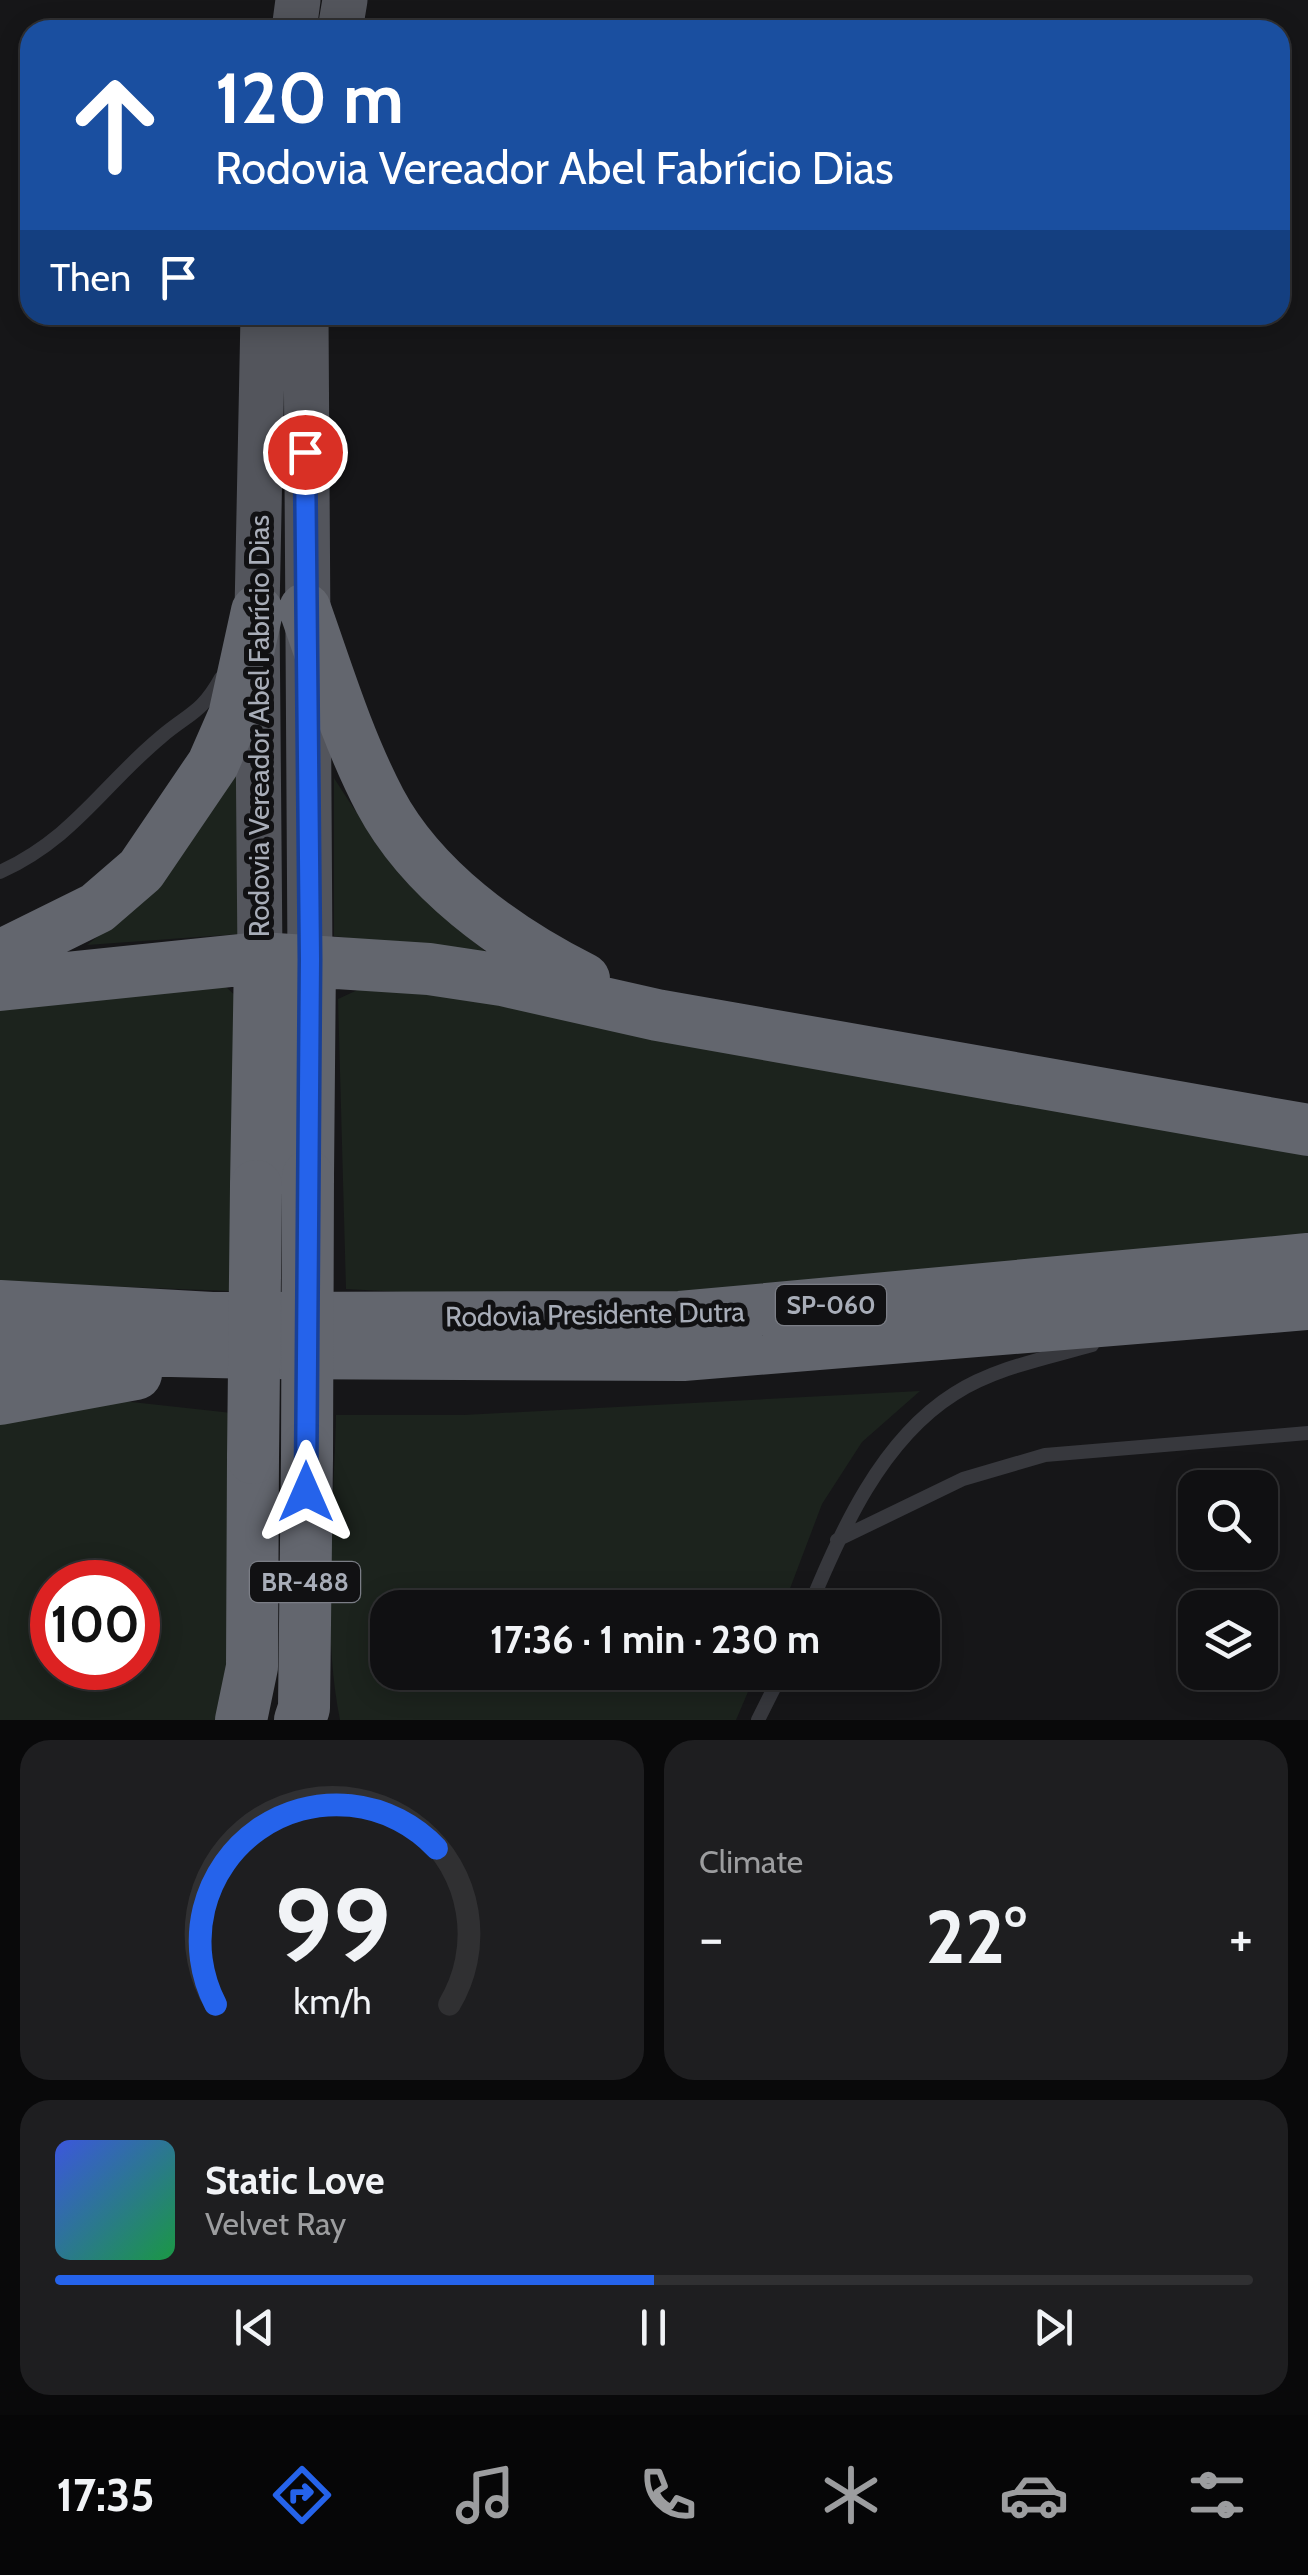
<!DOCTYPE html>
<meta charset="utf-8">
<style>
body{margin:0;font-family:Cabin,sans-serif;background:#1e1e20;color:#f1f3f6;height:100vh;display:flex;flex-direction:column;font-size:38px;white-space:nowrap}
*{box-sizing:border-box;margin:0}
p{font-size:32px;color:#9c9d9f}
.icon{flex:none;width:55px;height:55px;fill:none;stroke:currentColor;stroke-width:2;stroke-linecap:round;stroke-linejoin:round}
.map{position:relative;height:1720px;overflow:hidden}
.details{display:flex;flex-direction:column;gap:20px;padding:20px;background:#09090a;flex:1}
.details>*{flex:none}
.hud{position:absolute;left:20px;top:20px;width:1270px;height:305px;border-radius:30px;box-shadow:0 5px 25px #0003,0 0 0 2px #303032;background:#1a4fa0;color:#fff;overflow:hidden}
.tools{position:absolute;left:1178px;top:1470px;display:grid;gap:20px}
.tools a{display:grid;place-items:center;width:100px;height:100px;border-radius:20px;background:#101012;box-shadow:0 5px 25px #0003,0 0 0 2px #303032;font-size:50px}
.speed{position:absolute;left:30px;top:1560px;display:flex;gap:20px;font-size:50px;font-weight:700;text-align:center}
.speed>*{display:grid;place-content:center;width:130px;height:130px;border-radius:50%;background:#101012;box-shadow:0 5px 25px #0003,0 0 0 2px #303032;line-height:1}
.speed .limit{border:15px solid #d22;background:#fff;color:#111}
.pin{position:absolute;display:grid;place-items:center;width:85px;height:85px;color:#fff;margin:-42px;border:5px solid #fff;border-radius:50%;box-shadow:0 2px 10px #0007}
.me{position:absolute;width:110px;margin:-55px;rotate:0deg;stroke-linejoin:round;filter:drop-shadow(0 0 8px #0008)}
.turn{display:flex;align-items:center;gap:35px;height:210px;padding:0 30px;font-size:45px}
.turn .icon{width:130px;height:130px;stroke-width:2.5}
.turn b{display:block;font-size:70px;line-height:85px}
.then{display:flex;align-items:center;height:95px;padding:0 30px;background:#0003;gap:20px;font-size:38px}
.big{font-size:75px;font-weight:700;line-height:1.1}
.details .widget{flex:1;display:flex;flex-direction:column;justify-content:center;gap:15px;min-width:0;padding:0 35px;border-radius:30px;background:#1e1e20}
.details .dial{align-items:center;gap:0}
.dial svg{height:260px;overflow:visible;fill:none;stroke:#303032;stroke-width:7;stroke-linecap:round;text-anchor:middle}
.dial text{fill:#f1f3f6;stroke:none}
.song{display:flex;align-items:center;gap:30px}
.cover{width:120px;height:120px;border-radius:15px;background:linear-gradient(135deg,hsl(230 70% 55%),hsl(140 70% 35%))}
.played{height:10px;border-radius:5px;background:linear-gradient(90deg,#2563eb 50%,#303032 50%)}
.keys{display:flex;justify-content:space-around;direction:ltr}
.heat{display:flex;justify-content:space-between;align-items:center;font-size:55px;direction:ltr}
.details .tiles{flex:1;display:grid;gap:20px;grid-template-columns:1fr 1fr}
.widget:last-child{grid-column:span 2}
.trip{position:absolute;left:370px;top:1590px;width:570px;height:100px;border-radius:30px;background:#101012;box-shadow:0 5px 25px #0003,0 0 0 2px #303032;font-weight:700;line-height:100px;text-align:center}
.tabs{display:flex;height:160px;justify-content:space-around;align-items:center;background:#060607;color:#9c9d9f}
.tabs .icon{width:70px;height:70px}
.tabs .selected{color:#2563eb}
.tabs b{font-size:45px;color:#f1f3f6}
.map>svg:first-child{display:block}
</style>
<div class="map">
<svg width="1308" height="1720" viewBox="0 0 1308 1720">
<rect width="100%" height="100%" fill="#161618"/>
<path fill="#1c231d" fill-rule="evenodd" d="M237,762L240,934L87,945C165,885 191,849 237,762Z
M334,778C379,850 427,906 494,958L334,936Z
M390,983L1308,1151V1237L781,1292L457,1295L346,1289L338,999L364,987Z
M226,987L242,1002L229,1291L0,1282V1003Z
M920,1391L862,1442L822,1504L783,1607L388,1608V1672L756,1673L736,1720H340C321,1624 334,1513 336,1415H464Z
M86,1397L232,1413L225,1720H0V1417ZM52,1582H138V1668H52Z"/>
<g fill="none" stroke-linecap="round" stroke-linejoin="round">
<path stroke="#37383d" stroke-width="14" d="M0,872C74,838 102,786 161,737C189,713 201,714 221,678
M837,1540L963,1479L1045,1455L1308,1433
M809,1608C841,1531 881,1440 954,1394C994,1368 1047,1358 1092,1345
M758,1720L782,1672"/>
<path stroke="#53555c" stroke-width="45" d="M294,30L298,0
M340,30L345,0
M306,315L310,959
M260,958L257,611L263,315"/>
<path stroke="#63666e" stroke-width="52" d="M305,609C328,674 348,740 380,801C422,880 506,940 584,979
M0,956L97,908L141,870L213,764L234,716L257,611
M0,985L260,958L429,969L502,980L657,1015L1308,1130
M308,1176L310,959
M256,1186L260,958
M0,1306L212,1318L680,1317L1308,1259
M0,1347L261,1353L683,1355L1308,1304
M0,1399L136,1374
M241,1720L252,1667L253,1458
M300,1720L304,1708L307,1456"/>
<path stroke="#63666e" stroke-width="52" d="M307,1456L308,1176
M253,1458L256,1186"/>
</g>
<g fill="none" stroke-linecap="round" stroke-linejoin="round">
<defs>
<path id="route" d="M305,452L310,959L306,1492"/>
</defs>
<use href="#route" stroke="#184099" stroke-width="25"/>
<use href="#route" stroke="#2563eb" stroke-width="18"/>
</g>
<g text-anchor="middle" stroke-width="10" stroke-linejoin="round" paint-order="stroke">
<g fill="#111113" stroke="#7b7e86" stroke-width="2.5">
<rect x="776" y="1285" width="110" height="40" rx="8"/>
<rect x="250" y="1562" width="110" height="40" rx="8"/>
</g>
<g font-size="25" font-weight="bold" fill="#a8adb8">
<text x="831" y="1314">SP-060</text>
<text x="305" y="1591">BR-488</text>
</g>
<g font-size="28" fill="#a8adb8" stroke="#111113">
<text transform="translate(259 726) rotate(-90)" y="10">Rodovia Vereador Abel Fabrício Dias</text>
<text transform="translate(595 1314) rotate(-1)" y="10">Rodovia Presidente Dutra</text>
</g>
</g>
</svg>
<div class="tools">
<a><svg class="icon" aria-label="search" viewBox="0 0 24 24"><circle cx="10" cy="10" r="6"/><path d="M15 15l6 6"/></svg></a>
<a><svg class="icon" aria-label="layers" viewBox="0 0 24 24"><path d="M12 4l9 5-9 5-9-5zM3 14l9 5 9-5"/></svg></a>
</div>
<div class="speed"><div class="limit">100</div></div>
<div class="pin" style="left:305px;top:452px;background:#d93025"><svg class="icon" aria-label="arrive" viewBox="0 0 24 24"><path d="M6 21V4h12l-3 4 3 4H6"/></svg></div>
<svg class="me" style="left:306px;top:1492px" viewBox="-20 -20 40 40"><path d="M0-17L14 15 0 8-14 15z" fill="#2563eb" stroke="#fff" stroke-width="4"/></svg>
<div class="trip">17:36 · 1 min · 230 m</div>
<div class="hud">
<div class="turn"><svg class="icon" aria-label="ahead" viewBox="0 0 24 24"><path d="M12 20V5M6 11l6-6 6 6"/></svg><div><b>120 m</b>Rodovia Vereador Abel Fabrício Dias</div></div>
<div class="then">Then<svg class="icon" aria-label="arrive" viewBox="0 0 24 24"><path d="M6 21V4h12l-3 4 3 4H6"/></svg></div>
</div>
</div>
<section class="details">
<div class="tiles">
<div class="widget dial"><svg viewBox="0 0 100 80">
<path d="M14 69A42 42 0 1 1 86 69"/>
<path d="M14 69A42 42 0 0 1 82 21" stroke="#2563eb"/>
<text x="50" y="56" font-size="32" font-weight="700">99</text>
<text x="50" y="72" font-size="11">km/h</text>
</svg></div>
<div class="widget"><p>Climate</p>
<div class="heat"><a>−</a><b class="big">22°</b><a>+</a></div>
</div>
<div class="widget">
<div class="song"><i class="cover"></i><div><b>Static Love</b><p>Velvet Ray</p></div></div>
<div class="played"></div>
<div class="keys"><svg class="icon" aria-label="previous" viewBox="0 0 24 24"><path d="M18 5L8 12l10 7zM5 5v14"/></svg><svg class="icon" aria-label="pause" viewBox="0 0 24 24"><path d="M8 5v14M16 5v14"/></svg><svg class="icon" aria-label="next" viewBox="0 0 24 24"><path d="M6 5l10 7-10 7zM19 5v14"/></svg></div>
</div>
</div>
</section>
<nav class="tabs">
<b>17:35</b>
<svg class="icon selected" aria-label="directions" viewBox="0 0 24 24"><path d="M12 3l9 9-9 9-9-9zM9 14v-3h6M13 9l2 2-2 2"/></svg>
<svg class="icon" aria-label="music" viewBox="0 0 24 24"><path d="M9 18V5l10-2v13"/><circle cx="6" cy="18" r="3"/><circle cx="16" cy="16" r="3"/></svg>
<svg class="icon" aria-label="phone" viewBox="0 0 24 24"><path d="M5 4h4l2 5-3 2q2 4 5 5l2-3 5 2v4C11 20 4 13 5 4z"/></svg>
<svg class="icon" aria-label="climate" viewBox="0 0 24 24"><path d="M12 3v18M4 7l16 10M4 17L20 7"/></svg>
<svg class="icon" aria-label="car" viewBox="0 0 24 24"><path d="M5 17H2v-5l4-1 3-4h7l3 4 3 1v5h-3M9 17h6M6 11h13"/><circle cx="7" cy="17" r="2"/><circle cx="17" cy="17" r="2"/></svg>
<svg class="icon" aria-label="filters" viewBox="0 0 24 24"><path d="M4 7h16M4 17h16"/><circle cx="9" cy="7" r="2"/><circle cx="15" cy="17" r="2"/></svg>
</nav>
